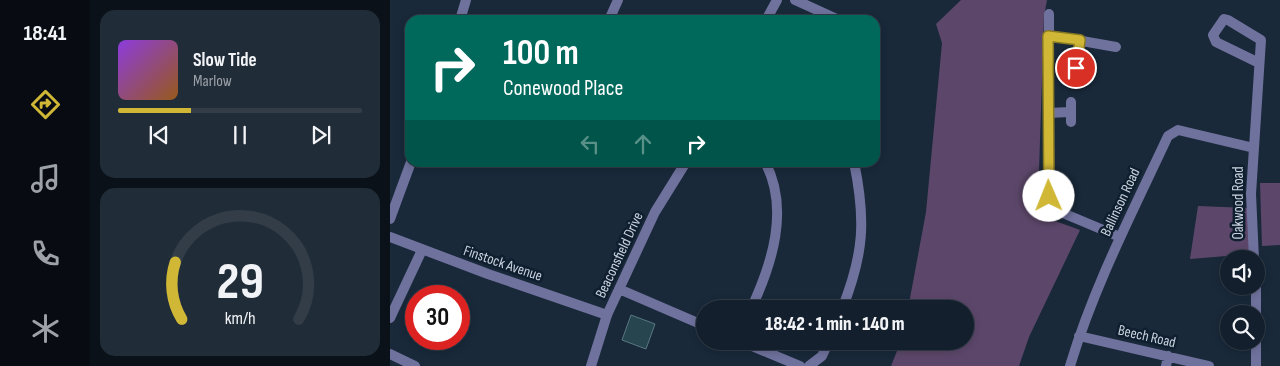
<!DOCTYPE html>
<meta charset="utf-8">
<style>
body{margin:0;font-family:"Sofia Sans Condensed",sans-serif;background:#202c38;color:#f1f3f6;height:100vh;display:flex;flex-direction:column;font-size:19px;white-space:nowrap}
*{box-sizing:border-box;margin:0}
p{font-size:16px;color:#9da2a9}
.icon{flex:none;width:28px;height:28px;fill:none;stroke:currentColor;stroke-width:2;stroke-linecap:round;stroke-linejoin:round}
.map{position:relative;flex:1;overflow:hidden}
.side{display:flex;flex-direction:column;gap:10px;padding:10px;background:#0a1118;width:300px}
.side>*{flex:none}
.hud{position:absolute;left:15px;top:15px;width:475px;height:152px;border-radius:15px;box-shadow:0 2px 8px #0003,0 0 0 1px #323d48;background:#00695c;color:#fff;overflow:hidden}
.fabs{position:absolute;left:830px;top:250px;display:grid;gap:10px}
.fabs a{display:grid;place-items:center;width:45px;height:45px;border-radius:50%;background:#131f2c;box-shadow:0 2px 8px #0003,0 0 0 1px #323d48;font-size:25px}
.speed{position:absolute;left:15px;top:285px;display:flex;gap:10px;font-size:25px;font-weight:700;text-align:center}
.speed>*{display:grid;place-content:center;width:65px;height:65px;border-radius:50%;background:#131f2c;box-shadow:0 2px 8px #0003,0 0 0 1px #323d48;line-height:1}
.speed .limit{border:8px solid #d22;background:#fff;color:#111}
.pin{position:absolute;display:grid;place-items:center;width:42px;height:42px;color:#fff;margin:-21px;border:2px solid #fff;border-radius:50%;box-shadow:0 1px 5px #0007}
.me{position:absolute;width:55px;margin:-28px;rotate:359deg;stroke-linejoin:round;filter:drop-shadow(0 0 4px #0008)}
.turn{display:flex;align-items:center;gap:18px;height:105px;padding:0 15px;font-size:22px}
.turn .icon{width:65px;height:65px;stroke-width:2.5}
.turn b{display:block;font-size:35px;line-height:42px}
.lanes{display:flex;align-items:center;height:48px;padding:0 15px;background:#0003;justify-content:center;gap:25px;direction:ltr}
.lanes .off{opacity:.35}
.side .card{flex:1;display:flex;flex-direction:column;justify-content:center;gap:8px;min-width:0;padding:0 18px;border-radius:15px;background:#202c38}
.side .dial{align-items:center;gap:0}
.dial svg{height:130px;overflow:visible;fill:none;stroke:#323d48;stroke-width:7;stroke-linecap:round;text-anchor:middle}
.dial text{fill:#f1f3f6;stroke:none}
.song{display:flex;align-items:center;gap:15px}
.cover{width:60px;height:60px;border-radius:8px;background:linear-gradient(135deg,hsl(270 70% 55%),hsl(30 70% 35%))}
.played{height:5px;border-radius:2px;background:linear-gradient(90deg,#d0b836 30%,#323d48 30%)}
.keys{display:flex;justify-content:space-around;direction:ltr}
.trip{position:absolute;left:306px;top:300px;width:278px;height:50px;border-radius:25px;background:#131f2c;box-shadow:0 2px 8px #0003,0 0 0 1px #323d48;font-weight:800;line-height:50px;text-align:center}
main{display:flex;flex:1;min-height:0}
.tabs{display:flex;flex-direction:column;width:90px;justify-content:space-around;align-items:center;background:#080c12;color:#9da2a9}
.tabs .icon{width:35px;height:35px}
.tabs .selected{color:#d0b836}
.tabs b{font-size:22px;color:#f1f3f6}
.map>svg:first-child{display:block}
</style>
<main>
<nav class="tabs">
<b>18:41</b>
<svg class="icon selected" aria-label="directions" viewBox="0 0 24 24"><path d="M12 3l9 9-9 9-9-9zM9 14v-3h6M13 9l2 2-2 2"/></svg>
<svg class="icon" aria-label="music" viewBox="0 0 24 24"><path d="M9 18V5l10-2v13"/><circle cx="6" cy="18" r="3"/><circle cx="16" cy="16" r="3"/></svg>
<svg class="icon" aria-label="phone" viewBox="0 0 24 24"><path d="M5 4h4l2 5-3 2q2 4 5 5l2-3 5 2v4C11 20 4 13 5 4z"/></svg>
<svg class="icon" aria-label="climate" viewBox="0 0 24 24"><path d="M12 3v18M4 7l16 10M4 17L20 7"/></svg>
</nav>
<section class="side">
<div class="card">
<div class="song"><i class="cover"></i><div><b>Slow Tide</b><p>Marlow</p></div></div>
<div class="played"></div>
<div class="keys"><svg class="icon" aria-label="previous" viewBox="0 0 24 24"><path d="M18 5L8 12l10 7zM5 5v14"/></svg><svg class="icon" aria-label="pause" viewBox="0 0 24 24"><path d="M8 5v14M16 5v14"/></svg><svg class="icon" aria-label="next" viewBox="0 0 24 24"><path d="M6 5l10 7-10 7zM19 5v14"/></svg></div>
</div>
<div class="card dial"><svg viewBox="0 0 100 80">
<path d="M14 69A42 42 0 1 1 86 69"/>
<path d="M14 69A42 42 0 0 1 10 34" stroke="#d0b836"/>
<text x="50" y="56" font-size="32" font-weight="700">29</text>
<text x="50" y="72" font-size="11">km/h</text>
</svg></div>
</section>
<div class="map">
<svg width="890" height="366" viewBox="0 0 890 366">
<rect width="100%" height="100%" fill="#19293a"/>
<path fill="#5c476a" d="M571,0H657L654,16L648,202L657,218L690,230L639,337L629,366H501L511,341H575V309H518L536,212L552,43L546,24Z
M870,183H890V245L872,246Z
M808,206L858,208L860,254L800,259Z"/>
<path fill="#27454e" stroke="#597882" d="M241,315L265,324L256,349L232,340Z"/>
<g fill="none" stroke-linecap="round" stroke-linejoin="round">
<path stroke="#6f729d" stroke-width="10" d="M405,0L449,20
M659,14V196L668,211L730,237
M70,20L76,0
M219,20L228,0
M376,20L387,0
M658,35L726,47
M686,68L690,40
M658,113L680,112
M681,122V102
M0,219L21,162
M864,259L861,194L871,40L838,20L834,19L823,35L826,42L869,63
M229,289L315,326
M361,309C382,264 400,209 375,162
M452,309C474,254 476,220 464,162
M217,315L265,212L296,162
M0,318L32,250
M689,336L819,366
M350,341L410,366
M0,354L25,366
M419,366L432,356L439,341
M680,366C704,286 743,211 778,136L788,130L864,148
M776,366L778,356
M866,366V286"/>
<path stroke="#6f729d" stroke-width="10" d="M0,237L98,274L217,315L201,366"/>
</g>
<g fill="none" stroke-linecap="round" stroke-linejoin="round">
<defs>
<path id="route" d="M659,196L658,36L690,40L686,68"/>
</defs>
<use href="#route" stroke="#877823" stroke-width="12"/>
<use href="#route" stroke="#d0b836" stroke-width="9"/>
</g>
<g text-anchor="middle" stroke-width="5" stroke-linejoin="round" paint-order="stroke">
<g font-size="15" fill="#cad4df" stroke="#0f1f30">
<text transform="translate(730 202) rotate(-65)" y="5">Ballinson Road</text>
<text transform="translate(848 203) rotate(-90)" y="5">Oakwood Road</text>
<text transform="translate(229 255) rotate(-65)" y="5">Beaconsfield Drive</text>
<text transform="translate(113 263) rotate(19)" y="5">Finstock Avenue</text>
<text transform="translate(757 336) rotate(13)" y="5">Beech Road</text>
</g>
</g>
</svg>
<div class="fabs">
<a><svg class="icon" aria-label="sound" viewBox="0 0 24 24"><path d="M4 9h4l5-4v14l-5-4H4zM17 9q2 3 0 6"/></svg></a>
<a><svg class="icon" aria-label="search" viewBox="0 0 24 24"><circle cx="10" cy="10" r="6"/><path d="M15 15l6 6"/></svg></a>
</div>
<div class="speed"><div class="limit">30</div></div>
<div class="pin" style="left:686px;top:68px;background:#d93025"><svg class="icon" aria-label="arrive" viewBox="0 0 24 24"><path d="M6 21V4h12l-3 4 3 4H6"/></svg></div>
<svg class="me" style="left:659px;top:196px" viewBox="-20 -20 40 40"><circle r="19" fill="#fff"/><path d="M0-13L10 11 0 6-10 11z" fill="#d0b836"/></svg>
<div class="trip">18:42 · 1 min · 140 m</div>
<div class="hud">
<div class="turn"><svg class="icon" aria-label="right" viewBox="0 0 24 24"><path d="M7 20v-9h11M14 6l5 5-5 5"/></svg><div><b>100 m</b>Conewood Place</div></div>
<div class="lanes"><svg class="icon off" aria-label="left" viewBox="0 0 24 24"><path d="M17 20v-9H6M10 6l-5 5 5 5"/></svg><svg class="icon off" aria-label="ahead" viewBox="0 0 24 24"><path d="M12 20V5M6 11l6-6 6 6"/></svg><svg class="icon" aria-label="right" viewBox="0 0 24 24"><path d="M7 20v-9h11M14 6l5 5-5 5"/></svg></div>
</div>
</div>
</main>
